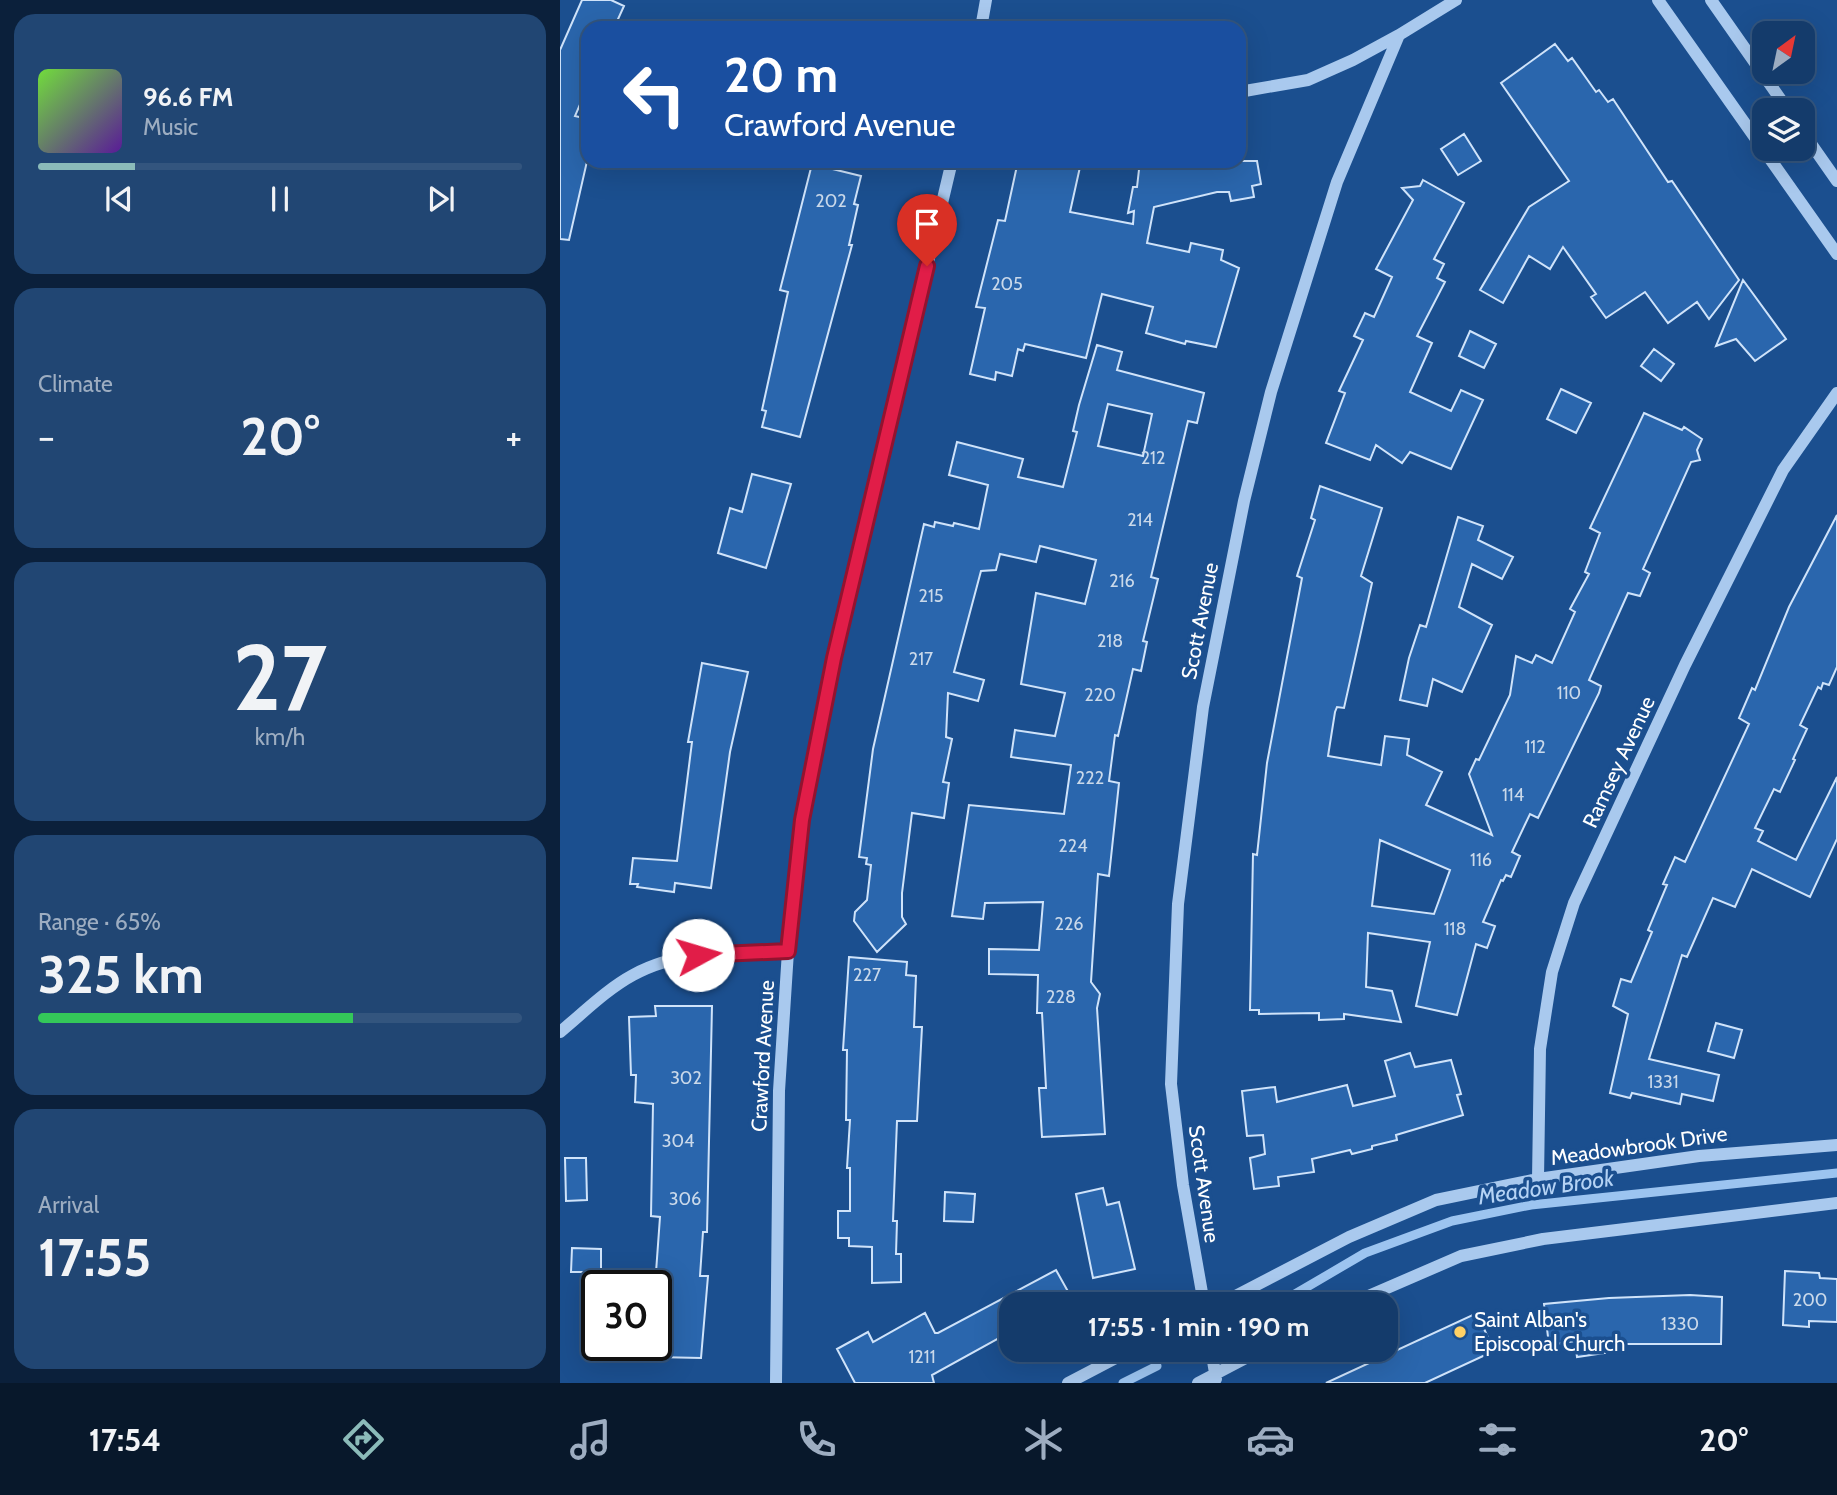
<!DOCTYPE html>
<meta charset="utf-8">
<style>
body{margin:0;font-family:Cabin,sans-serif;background:#214673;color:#f1f3f6;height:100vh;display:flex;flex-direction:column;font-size:26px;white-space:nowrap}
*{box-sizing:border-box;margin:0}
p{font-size:23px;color:#9dadc1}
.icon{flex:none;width:38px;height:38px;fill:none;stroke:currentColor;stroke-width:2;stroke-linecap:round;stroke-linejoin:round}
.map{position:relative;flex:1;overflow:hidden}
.panel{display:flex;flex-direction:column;gap:14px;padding:14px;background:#0b203b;width:560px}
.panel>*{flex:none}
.banner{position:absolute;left:21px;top:21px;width:665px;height:147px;border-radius:21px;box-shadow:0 7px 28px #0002,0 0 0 2px #33557e;background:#1a4fa0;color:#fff;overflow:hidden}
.needle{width:46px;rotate:33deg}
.controls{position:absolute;left:1192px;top:21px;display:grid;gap:14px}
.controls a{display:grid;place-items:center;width:63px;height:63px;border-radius:14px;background:#143b6b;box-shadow:0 7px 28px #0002,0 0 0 2px #33557e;font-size:35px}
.speed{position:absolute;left:21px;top:1270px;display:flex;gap:14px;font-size:35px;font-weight:700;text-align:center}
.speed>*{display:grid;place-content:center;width:91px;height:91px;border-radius:50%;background:#143b6b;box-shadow:0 7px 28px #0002,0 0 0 2px #33557e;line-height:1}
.speed .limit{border:4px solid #111;border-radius:10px;background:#fff;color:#111}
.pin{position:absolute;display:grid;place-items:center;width:60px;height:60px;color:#fff;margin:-72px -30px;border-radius:50% 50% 50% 0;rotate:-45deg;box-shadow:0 0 7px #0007}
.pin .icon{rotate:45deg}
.me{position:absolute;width:77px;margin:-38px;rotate:84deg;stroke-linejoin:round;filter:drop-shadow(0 0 5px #0008)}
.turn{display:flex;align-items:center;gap:24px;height:147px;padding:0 28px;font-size:32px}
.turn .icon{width:91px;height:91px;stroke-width:2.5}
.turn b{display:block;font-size:49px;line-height:60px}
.big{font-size:52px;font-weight:800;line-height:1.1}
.panel .card{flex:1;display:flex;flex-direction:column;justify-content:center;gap:10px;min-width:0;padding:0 24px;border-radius:21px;background:#214673}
.panel .dial{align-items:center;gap:0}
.dial b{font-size:91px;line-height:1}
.song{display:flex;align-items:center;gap:21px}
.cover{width:84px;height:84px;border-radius:10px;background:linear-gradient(135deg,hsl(100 70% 55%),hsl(270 70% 35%))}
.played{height:7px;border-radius:4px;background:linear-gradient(90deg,#8bbbb9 20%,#33557e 20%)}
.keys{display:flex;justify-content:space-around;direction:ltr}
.heat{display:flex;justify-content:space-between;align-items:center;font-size:38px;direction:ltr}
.charge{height:10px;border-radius:5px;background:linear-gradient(90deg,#34c759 65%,#33557e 0)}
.trip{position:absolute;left:439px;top:1292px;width:399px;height:70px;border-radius:21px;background:#143b6b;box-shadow:0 7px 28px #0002,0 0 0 2px #33557e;font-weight:800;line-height:70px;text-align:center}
.menu{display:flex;height:112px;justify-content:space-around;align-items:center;background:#08182b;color:#9dadc1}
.menu .icon{width:49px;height:49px}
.menu .current{color:#8bbbb9}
.menu b{font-size:32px;color:#f1f3f6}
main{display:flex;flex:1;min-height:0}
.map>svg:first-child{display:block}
</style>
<main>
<section class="panel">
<div class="card">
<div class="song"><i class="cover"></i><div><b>96.6 FM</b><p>Music</p></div></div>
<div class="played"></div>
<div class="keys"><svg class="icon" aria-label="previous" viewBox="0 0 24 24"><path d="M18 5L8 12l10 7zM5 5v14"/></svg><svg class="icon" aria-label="pause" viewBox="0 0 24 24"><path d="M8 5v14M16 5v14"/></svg><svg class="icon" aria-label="next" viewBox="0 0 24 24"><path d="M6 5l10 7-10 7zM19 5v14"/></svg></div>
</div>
<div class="card"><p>Climate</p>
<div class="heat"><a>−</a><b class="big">20°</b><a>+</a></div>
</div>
<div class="card dial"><b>27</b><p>km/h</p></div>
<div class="card"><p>Range · 65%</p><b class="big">325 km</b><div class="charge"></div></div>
<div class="card"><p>Arrival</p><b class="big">17:55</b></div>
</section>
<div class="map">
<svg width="1277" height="1383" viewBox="0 0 1277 1383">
<rect width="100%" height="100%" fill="#1b4f8f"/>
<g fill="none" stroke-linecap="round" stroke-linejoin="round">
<path stroke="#9cc4f0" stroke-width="9" d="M718,1304L805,1253L892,1221L971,1205L1277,1173
M563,1383L597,1366"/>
</g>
<path fill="#2a66ad" stroke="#cfe3fa" stroke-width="2" fill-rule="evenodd" d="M22,0H51L64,6L54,28H28V86L15,116L28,119V157L9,240L0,239V50Z
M995,44L1008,61L1012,58L1036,92L1039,90L1048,102L1053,99L1108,182L1112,181L1179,280L1149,319L1137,302L1108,323L1085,292L1046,318L1031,297L1036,294L1003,247L990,269L969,256L943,303L920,290L969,207L1009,181L941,83Z
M904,134L921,161L898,175L881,149Z
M458,161H513L512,165L520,167L510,212L573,224L574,211L568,213L573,187H577L580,161L652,167L651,161H697L701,184L692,186L694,197L671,201L669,192H657L594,207L587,243L629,252L631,243L663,250L661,260L679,268L656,347L626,341L625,344L586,333L593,307L542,294L526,358L465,344L463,351L458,349L452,376L436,372L435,380L410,374L425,308L416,307L438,220L445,221Z
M252,164L301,176L294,204L298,205L289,245H292L240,437L202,427L206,411L202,410L228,292L220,290Z
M863,180L904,203L874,259L884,264L877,278L885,282L857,336L872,343L850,392L891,411L901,390L923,400L891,469L850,452L842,463L816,445L810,460L766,443L785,393L779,391L803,340L794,336L805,313L814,317L832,277L816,269L853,200L842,188L860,186Z
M1183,280L1226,339L1195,361L1176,339L1156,346Z
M910,331L936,344L924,368L899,356Z
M537,345L562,352L557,370L644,393L637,423L628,421L591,577L598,579L583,641L587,642L581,671L573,669L558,736L555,735L549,781L559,783L549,876L538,874L531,982L540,994L537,1008L545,1134L482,1137L479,1088H486L482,1013H477L478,975L429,974V949L479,950L483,902L425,903L423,919L392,916L409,805L504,814L511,765L451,757L455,730L495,736L505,693L461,684L476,593L525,604L536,560L480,546L476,562L440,554L436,570L421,571L394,672L424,680L418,701L388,693L386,737L392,739L383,782L389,783L384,818L352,813L342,893V917L346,924L317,952L294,921L295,912L307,900L311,865L306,864L307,858L299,857L313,749L364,524L374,527L375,522L393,526L394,523L419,529L428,485L389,475L397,442L463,459L458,477L503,487L517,432L513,431L519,405ZM548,404L592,414L583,456L538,446Z
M1094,349L1114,364L1101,381L1081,366Z
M1001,389L1031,403L1016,433L987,419Z
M1084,413L1122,430L1124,427L1142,439L1137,450L1140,460L1131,462L1083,569L1090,573L1080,596L1068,593L1029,680L1041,686L1039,693L978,818L970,814L952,852L960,856L951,877L946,875L943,881L941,880L923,922L935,926L927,948L916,944L897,1015L856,1006L870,942L808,933L806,987L832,991L841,1022L784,1014V1019L759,1020V1013L699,1014V1010H690L693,854L697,855L707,763L742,578L737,576L755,520L751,518L760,486L822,508L801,576L812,583L784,708L777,707L775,712L768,756L821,765L825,736L849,739L847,755L882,772L866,805L932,835L909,774L916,759L919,760L950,695L956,656L972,663L976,655L992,663L1015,612L1010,609L1029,574L1025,572L1040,533L1030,528ZM820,840L890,870L874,914L812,906Z
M192,474L231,484L206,568L158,553L170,508L182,512Z
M1277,515V667L1269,685L1263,683L1261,689L1258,687L1240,725L1247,729L1233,759L1235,760L1220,792L1214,789L1195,828L1203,831L1198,841L1236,860L1277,777V839L1250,897L1192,869L1175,907L1153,898L1127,957L1122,955L1089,1059L1159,1075L1153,1101L1122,1094L1120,1104L1072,1093L1070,1098L1050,1093L1068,1014L1053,1006L1061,979L1071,982L1092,932L1088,930L1107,885L1103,884L1115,857L1125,862L1189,724L1179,718L1192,688L1195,690L1229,607Z
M898,517L923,526L918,540L953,557L942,579L912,564L899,607L932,625L902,692L873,679L867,706L840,700L849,658L860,625L866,627Z
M142,663L188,672L170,752L151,888L115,883L114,892L77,887L78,884H70L73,858L117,861L132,742H128Z
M289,957L347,962L346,975L356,976L354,1027H362L357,1121H337L333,1221H337L336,1254H341V1282L312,1283V1247L289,1246V1238H278V1211H290V1168H287L290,1120H286L287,1050H283Z
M95,1006H152L147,1232H143L140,1276H148L141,1358L96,1357L95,1286L100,1217L91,1216L93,1104L75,1102L76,1075H71L69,1017L96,1016Z
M1156,1023L1182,1030L1174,1058L1148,1051Z
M850,1053L855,1067L891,1060L901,1094L897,1095L903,1115L836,1135L837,1140L812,1146V1149L792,1154L790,1150L752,1159L754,1172L718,1177L719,1186L694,1189L690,1158L705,1154L703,1135L687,1136L682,1091L715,1087L717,1102L787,1085L793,1106L835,1096L825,1061Z
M5,1158H26L27,1200L6,1201Z
M543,1188L547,1205L559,1202L575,1269L533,1278L516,1194Z
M385,1192L415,1194L413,1222L384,1221Z
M12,1248L41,1249V1272H11Z
M496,1270L515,1304H452V1331L372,1375L374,1383H295L277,1349L308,1332L313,1342L365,1313L375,1333H378Z
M1225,1271L1259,1273L1260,1278L1277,1279V1322L1249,1321V1327L1223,1325Z
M1130,1295L1162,1297L1161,1344H1044L1045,1353L1017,1357L1015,1341L989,1345L984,1304L1049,1298Z
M917,1313L934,1351L865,1383H766Z"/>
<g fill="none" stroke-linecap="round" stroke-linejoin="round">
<path stroke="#a9c9ee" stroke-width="12" d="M1098,0L1277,254
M1151,0L1228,110
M421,28L426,0
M679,92L748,80L793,60L839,35
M1242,131L1277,181
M0,1032C23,1013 47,989 73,975C120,949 176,952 228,951
M978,1179L980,1049L992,972L1014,903L1125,665L1223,470L1277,393
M644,1304L623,1185L611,1084L618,904L643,707L684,501L711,392L777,182L839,35L896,0
M660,1304L789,1237L876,1200L978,1179L1139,1156L1277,1145
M790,1304L901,1256L983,1239L1277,1203
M651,1349L656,1379
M216,1383L219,1091L228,951L242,820L274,658L392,161
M508,1383L573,1349
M638,1383L703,1349"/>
</g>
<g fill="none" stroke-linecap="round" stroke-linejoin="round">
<defs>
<path id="route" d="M138,955L228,951L242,820L274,658L367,266"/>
</defs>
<use href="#route" stroke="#92132f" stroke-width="18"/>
<use href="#route" stroke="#e11d48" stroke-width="12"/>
</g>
<circle fill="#ffd166" stroke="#1b4f8f" stroke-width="2.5" cx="900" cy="1332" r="7"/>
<g text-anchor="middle" stroke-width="7" stroke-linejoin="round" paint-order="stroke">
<g font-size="18" fill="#cad9ea">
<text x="271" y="207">202</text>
<text x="447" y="290">205</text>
<text x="593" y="464">212</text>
<text x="580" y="526">214</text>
<text x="562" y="587">216</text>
<text x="371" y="602">215</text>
<text x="550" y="647">218</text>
<text x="361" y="665">217</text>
<text x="1009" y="699">110</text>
<text x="540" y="701">220</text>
<text x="975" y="753">112</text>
<text x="530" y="784">222</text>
<text x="953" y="801">114</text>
<text x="513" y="852">224</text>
<text x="921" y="866">116</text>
<text x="509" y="930">226</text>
<text x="895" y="935">118</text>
<text x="307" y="981">227</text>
<text x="501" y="1003">228</text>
<text x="126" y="1084">302</text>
<text x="1103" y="1088">1331</text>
<text x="118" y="1147">304</text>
<text x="125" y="1205">306</text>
<text x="1250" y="1306">200</text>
<text x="1120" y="1330">1330</text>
<text x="362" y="1363">1211</text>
</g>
<g font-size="21" fill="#fff" stroke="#1b4f8f">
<text transform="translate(640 621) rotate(-79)" y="7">Scott Avenue</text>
<text transform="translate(1059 762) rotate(-65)" y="7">Ramsey Avenue</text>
<text transform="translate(203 1056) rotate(-87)" y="7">Crawford Avenue</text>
<text transform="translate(1079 1146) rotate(-8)" y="7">Meadowbrook Drive</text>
<text transform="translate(644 1184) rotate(82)" y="7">Scott Avenue</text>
</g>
<g font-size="21" fill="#fff" stroke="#1b4f8f" text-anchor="start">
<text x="914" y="1327">Saint Alban's<tspan x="914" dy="24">Episcopal Church</tspan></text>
</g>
<g font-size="23" font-style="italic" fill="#b5d3f5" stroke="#1b4f8f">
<text transform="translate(986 1187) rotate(-8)" y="8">Meadow Brook</text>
</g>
</g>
</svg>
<div class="controls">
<a><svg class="needle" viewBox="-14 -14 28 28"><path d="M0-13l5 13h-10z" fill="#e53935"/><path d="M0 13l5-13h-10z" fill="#9dadc1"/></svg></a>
<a><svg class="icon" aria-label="layers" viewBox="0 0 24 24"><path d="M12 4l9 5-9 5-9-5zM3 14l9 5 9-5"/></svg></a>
</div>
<div class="speed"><div class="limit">30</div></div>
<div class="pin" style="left:367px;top:266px;background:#d93025"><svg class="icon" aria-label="arrive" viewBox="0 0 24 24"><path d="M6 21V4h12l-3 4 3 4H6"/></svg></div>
<svg class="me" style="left:138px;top:955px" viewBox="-20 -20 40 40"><circle r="19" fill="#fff"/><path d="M0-13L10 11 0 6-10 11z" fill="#e11d48"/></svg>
<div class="trip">17:55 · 1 min · 190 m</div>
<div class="banner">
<div class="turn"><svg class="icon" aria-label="left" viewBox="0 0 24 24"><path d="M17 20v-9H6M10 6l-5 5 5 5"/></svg><div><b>20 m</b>Crawford Avenue</div></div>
</div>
</div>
</main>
<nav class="menu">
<b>17:54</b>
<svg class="icon current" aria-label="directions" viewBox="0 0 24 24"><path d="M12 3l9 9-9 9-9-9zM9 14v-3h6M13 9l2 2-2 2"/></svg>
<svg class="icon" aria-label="music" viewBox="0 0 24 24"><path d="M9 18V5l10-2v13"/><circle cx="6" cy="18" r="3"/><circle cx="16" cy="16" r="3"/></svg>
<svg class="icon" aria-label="phone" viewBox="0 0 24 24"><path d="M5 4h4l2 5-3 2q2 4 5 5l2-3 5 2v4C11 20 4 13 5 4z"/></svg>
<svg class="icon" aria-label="climate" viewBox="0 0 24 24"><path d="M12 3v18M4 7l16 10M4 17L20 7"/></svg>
<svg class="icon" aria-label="car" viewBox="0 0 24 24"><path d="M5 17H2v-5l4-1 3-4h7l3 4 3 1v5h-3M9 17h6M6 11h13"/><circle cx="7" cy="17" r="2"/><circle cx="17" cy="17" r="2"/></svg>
<svg class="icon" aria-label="filters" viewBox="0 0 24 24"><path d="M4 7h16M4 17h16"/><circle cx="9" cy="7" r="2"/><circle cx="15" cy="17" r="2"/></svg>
<b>20°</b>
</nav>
